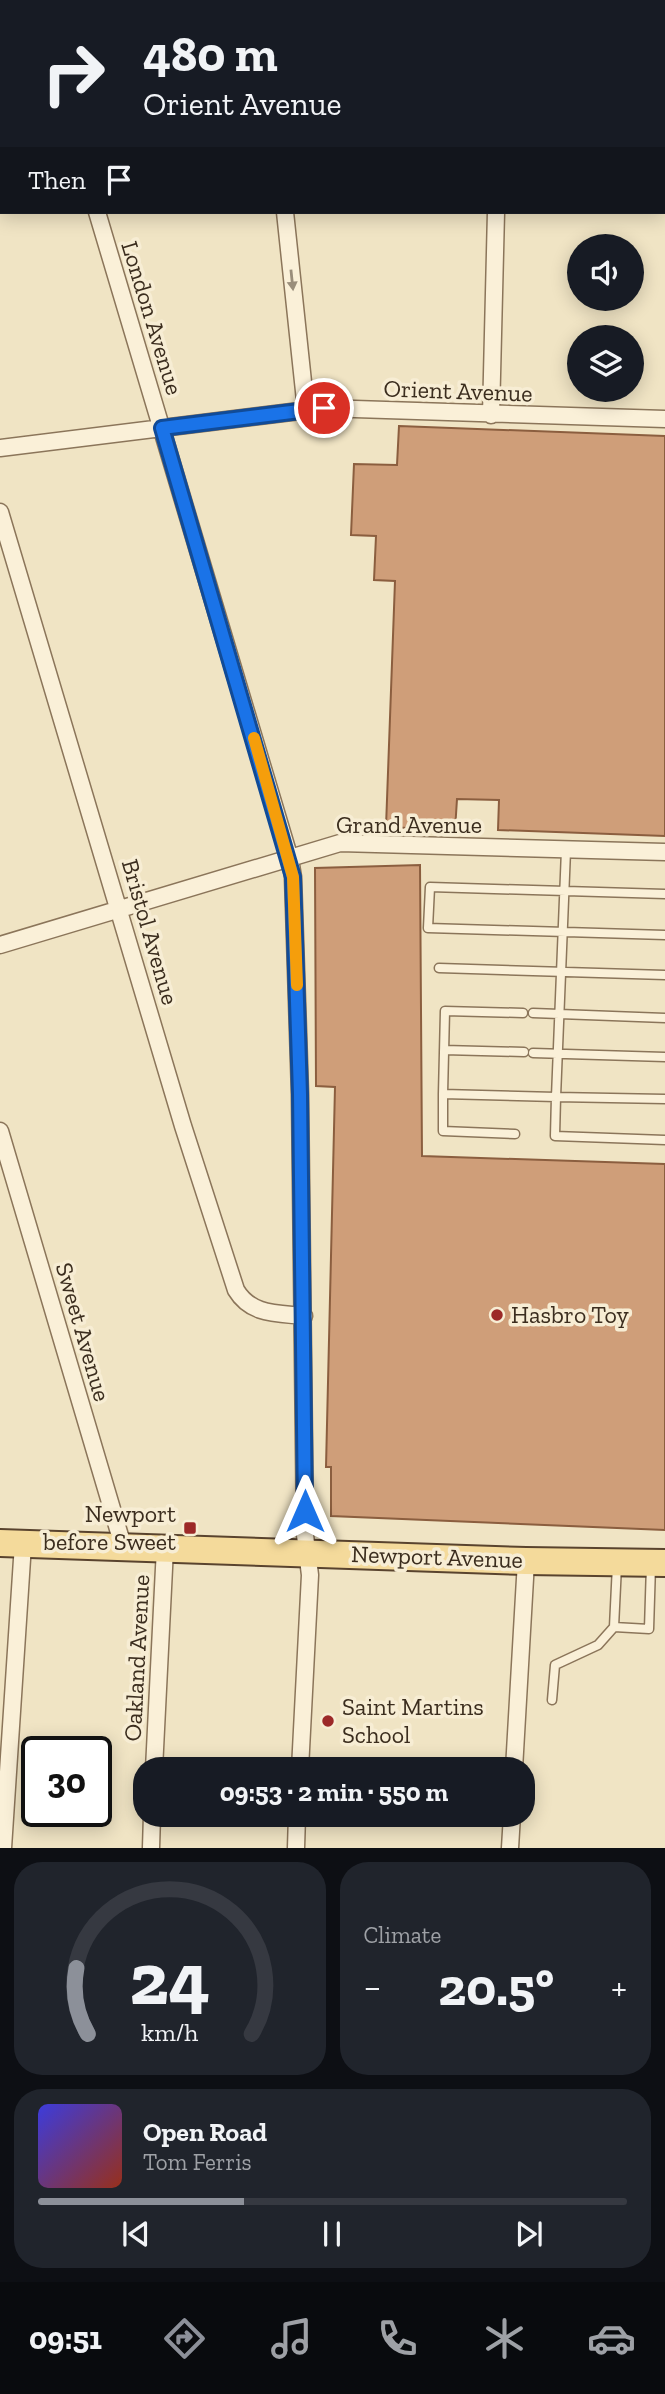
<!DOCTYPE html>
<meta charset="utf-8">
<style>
body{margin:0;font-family:"Zilla Slab",serif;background:#20242c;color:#f1f3f6;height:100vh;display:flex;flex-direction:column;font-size:26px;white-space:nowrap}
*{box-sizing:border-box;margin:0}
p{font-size:23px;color:#9ea1a6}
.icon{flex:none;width:38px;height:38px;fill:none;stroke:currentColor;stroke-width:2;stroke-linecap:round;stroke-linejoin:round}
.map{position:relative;height:1848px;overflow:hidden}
.panel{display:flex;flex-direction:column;gap:14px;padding:14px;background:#0d0f14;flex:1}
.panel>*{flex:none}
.guide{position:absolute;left:0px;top:0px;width:665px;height:214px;box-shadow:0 4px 18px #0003;background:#171b24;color:#f1f3f6;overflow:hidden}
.tools{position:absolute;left:567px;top:234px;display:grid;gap:14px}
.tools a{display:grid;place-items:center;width:77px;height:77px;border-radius:50%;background:#171b24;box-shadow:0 4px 18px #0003;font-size:35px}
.speed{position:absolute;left:21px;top:1736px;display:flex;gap:14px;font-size:35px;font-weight:700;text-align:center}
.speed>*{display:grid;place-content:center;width:91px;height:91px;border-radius:50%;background:#171b24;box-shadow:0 4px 18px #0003;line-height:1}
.speed .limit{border:4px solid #111;border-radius:10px;background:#fff;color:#111}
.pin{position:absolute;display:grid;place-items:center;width:60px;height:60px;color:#fff;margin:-30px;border:4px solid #fff;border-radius:50%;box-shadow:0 2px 7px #0007}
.me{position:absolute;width:77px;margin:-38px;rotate:0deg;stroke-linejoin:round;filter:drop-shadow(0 0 5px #0008)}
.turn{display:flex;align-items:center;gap:24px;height:147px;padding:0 28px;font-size:32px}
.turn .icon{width:91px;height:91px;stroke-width:2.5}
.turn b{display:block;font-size:49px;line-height:60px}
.then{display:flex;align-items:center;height:66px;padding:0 28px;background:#0003;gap:14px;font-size:26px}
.big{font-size:52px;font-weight:700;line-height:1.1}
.panel .widget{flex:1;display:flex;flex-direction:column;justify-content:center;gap:10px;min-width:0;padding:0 24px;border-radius:28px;background:#20242c}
.panel .dial{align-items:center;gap:0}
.dial svg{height:182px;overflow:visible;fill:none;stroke:#363941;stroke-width:7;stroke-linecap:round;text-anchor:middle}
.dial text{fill:#f1f3f6;stroke:none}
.song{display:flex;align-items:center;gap:21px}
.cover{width:84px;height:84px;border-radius:10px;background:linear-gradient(135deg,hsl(240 70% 55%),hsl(10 70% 35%))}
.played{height:7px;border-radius:4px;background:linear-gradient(90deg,#8c9099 35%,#363941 35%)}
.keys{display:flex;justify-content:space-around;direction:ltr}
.heat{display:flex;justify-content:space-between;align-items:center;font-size:38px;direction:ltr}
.panel .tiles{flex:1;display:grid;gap:14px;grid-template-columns:1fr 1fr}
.widget:last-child{grid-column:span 2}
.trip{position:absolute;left:133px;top:1757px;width:402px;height:70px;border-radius:28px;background:#171b24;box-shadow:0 4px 18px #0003;font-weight:700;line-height:70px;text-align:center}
.menu{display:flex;height:112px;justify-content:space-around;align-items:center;background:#090b0e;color:#9ea1a6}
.menu .icon{width:49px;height:49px}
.menu .on{color:#8c9099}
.menu b{font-size:32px;color:#f1f3f6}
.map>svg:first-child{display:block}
</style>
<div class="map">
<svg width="665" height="1848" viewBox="0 0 665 1848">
<rect width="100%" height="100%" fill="#f0e4c4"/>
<path fill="#cf9e79" stroke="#8b5e3f" stroke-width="2" d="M399,426L665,436V836L498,830L499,800L457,799L455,830L386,827L395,581L374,580L376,536L351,535L354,464L397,465Z
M420,865L422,1156L665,1164V1530L331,1516V1467H326L335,1087L316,1086L315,868Z"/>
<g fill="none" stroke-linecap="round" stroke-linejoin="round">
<defs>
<path id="lane" d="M261,0V2
M59,2L61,0
M566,850L556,1097L665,1099
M665,894L430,887L428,928L665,935
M439,968L665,975
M533,1013L665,1018
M444,1050L524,1052
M533,1053L665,1057
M443,1094L445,1011L523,1013
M515,1134L443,1131V1094L556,1097L555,1136L665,1140
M617,1565L614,1627L649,1629L651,1565
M552,1700L555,1665L598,1645L614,1627"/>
<path id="street" d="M502,2V0
M97,212L290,859L293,877L300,1094L305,1535L310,1575L300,1769
M285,212L306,410
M491,415L496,212
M0,448L324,408L665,419
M0,512L183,1126L236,1290C251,1315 276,1313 304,1316
M0,945L340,843L665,852
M0,1131L123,1546
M154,1769L165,1548
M514,1769L526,1561
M3,1848L23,1544
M151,1848L152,1815
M296,1848L297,1815
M510,1848L512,1815"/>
<path id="secondary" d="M280,2L290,0
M424,2L434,0
M0,49H2
M0,78L2,77"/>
<path id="primary" d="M0,1543L526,1561L665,1563"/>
</defs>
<use href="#lane" stroke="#8b755a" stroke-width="11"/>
<use href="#street" stroke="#8b755a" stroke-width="19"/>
<use href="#secondary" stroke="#6d563d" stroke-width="26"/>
<use href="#primary" stroke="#59432e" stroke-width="30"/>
<use href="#lane" stroke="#faf0d8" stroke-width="8"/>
<use href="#street" stroke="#faf0d8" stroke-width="16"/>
<use href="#secondary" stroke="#faf0d8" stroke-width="23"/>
<use href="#primary" stroke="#f4da9b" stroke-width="26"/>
</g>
<defs><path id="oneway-solid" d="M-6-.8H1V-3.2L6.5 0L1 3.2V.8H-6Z" transform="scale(1.75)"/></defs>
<use fill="#9a8e7b" href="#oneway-solid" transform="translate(292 280) rotate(84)"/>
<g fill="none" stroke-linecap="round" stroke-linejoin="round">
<defs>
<path id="route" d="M305,1511L300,1094L293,877L162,428L324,408"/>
</defs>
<use href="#route" stroke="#114b97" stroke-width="18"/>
<use href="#route" stroke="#1a73e8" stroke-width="12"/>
<path stroke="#f59e0b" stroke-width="12" d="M254,738L293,877L297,985"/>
</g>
<g fill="#9c2928" stroke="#f7edd4" stroke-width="2.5">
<circle cx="497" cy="1315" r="7"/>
<rect x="183" y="1521" width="14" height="14" rx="3.5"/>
<circle cx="328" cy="1721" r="7"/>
</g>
<g text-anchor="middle" stroke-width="7" stroke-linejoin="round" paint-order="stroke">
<g font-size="24" fill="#3b2d1e" stroke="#f7edd4">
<text transform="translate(152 318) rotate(73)" y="8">London Avenue</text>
<text transform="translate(458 391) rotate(2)" y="8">Orient Avenue</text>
<text x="409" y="833">Grand Avenue</text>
<text transform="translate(150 932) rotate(74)" y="8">Bristol Avenue</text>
<text transform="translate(83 1332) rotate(74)" y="8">Sweet Avenue</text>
<text transform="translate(437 1557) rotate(2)" y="8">Newport Avenue</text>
<text transform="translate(137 1658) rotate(-87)" y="8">Oakland Avenue</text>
</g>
<g font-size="24" fill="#3b2d1e" stroke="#f7edd4" text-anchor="start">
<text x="511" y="1323">Hasbro Toy</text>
<text x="176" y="1522" text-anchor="end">Newport<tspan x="176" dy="28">before Sweet</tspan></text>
<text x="342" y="1715">Saint Martins<tspan x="342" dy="28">School</tspan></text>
</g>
</g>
</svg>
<div class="tools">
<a><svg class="icon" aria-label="sound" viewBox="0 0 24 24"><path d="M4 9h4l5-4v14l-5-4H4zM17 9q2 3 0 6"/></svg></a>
<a><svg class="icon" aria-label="layers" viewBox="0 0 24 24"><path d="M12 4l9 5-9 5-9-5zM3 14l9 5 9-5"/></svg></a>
</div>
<div class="speed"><div class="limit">30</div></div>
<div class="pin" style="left:324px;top:408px;background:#d93025"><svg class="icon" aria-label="arrive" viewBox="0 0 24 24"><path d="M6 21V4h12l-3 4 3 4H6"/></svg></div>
<svg class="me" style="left:305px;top:1511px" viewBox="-20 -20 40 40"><path d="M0-17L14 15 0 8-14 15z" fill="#1a73e8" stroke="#fff" stroke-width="4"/></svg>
<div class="trip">09:53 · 2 min · 550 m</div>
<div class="guide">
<div class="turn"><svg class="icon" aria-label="right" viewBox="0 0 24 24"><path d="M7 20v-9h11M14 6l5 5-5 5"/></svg><div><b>480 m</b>Orient Avenue</div></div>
<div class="then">Then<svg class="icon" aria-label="arrive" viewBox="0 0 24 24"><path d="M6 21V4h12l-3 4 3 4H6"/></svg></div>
</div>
</div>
<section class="panel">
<div class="tiles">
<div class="widget dial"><svg viewBox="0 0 100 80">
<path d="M14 69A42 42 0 1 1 86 69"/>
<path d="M14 69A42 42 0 0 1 9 40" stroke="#8c9099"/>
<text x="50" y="56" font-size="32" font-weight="700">24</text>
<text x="50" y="72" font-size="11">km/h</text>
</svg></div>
<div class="widget"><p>Climate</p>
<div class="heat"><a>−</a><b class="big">20.5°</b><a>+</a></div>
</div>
<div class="widget">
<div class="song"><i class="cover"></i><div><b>Open Road</b><p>Tom Ferris</p></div></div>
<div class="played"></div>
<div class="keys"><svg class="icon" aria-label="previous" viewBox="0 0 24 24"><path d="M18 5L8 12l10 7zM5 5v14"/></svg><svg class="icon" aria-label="pause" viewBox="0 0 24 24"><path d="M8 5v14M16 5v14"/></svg><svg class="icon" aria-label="next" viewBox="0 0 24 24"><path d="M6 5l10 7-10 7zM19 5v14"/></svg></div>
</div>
</div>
</section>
<nav class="menu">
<b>09:51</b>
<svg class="icon on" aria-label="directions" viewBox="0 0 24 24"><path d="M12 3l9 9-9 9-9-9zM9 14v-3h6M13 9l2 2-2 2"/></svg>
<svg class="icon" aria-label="music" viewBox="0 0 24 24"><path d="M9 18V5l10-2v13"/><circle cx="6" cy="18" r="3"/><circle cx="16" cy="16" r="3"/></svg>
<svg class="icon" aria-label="phone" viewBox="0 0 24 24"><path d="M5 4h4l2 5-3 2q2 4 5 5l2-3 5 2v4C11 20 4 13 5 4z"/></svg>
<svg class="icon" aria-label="climate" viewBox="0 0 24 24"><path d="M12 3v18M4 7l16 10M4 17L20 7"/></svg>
<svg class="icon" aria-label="car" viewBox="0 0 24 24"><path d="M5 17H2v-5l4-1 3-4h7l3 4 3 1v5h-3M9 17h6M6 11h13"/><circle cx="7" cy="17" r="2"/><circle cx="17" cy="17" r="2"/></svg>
</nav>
